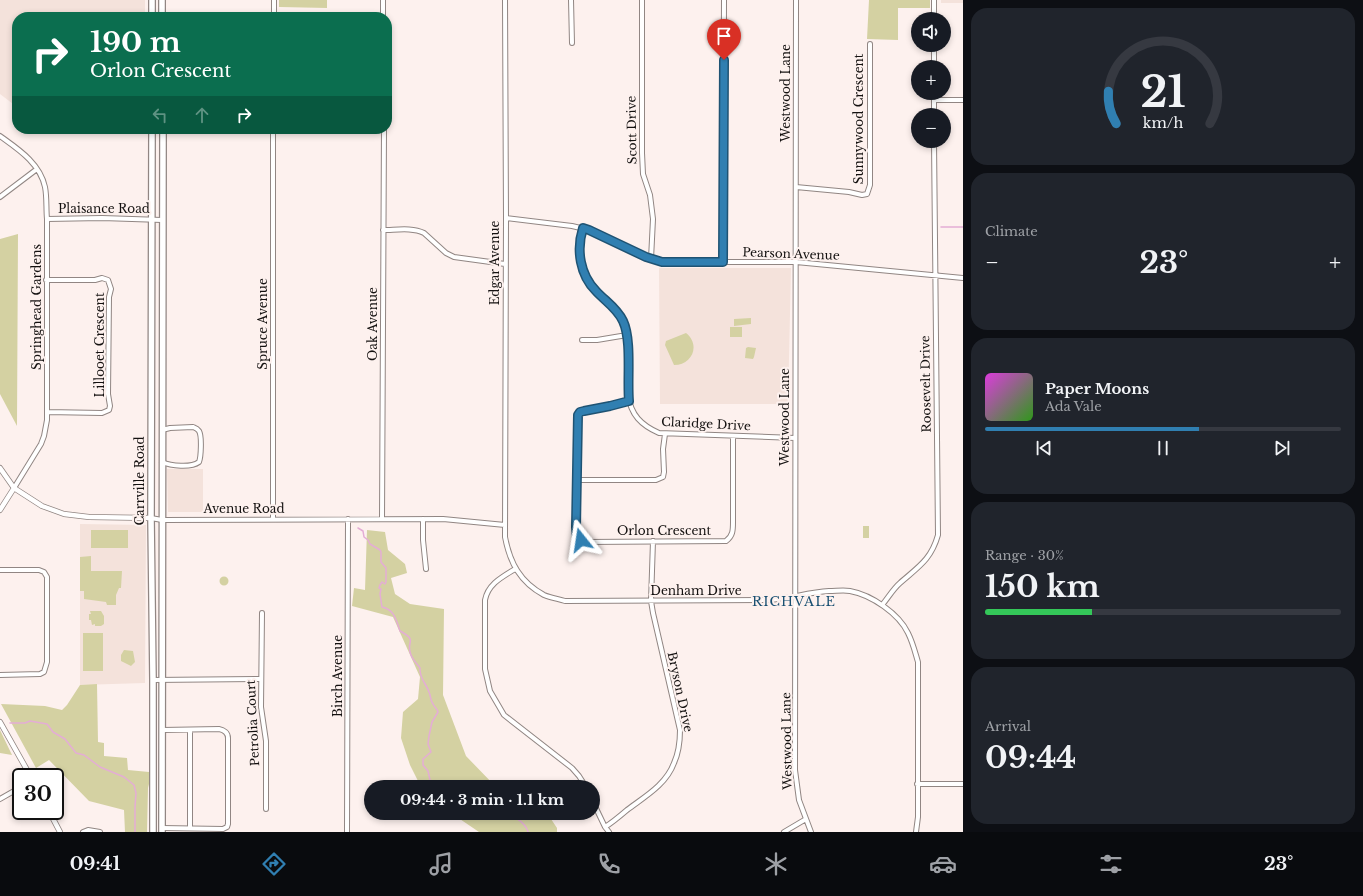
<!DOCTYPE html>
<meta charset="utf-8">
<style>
body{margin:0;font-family:"Libre Baskerville",serif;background:#20242c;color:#f1f3f6;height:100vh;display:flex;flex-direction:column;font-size:15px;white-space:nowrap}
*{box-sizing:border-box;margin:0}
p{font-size:13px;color:#9ea1a6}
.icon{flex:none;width:22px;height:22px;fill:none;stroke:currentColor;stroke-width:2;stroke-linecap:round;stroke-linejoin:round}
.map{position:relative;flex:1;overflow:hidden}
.panel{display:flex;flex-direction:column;gap:8px;padding:8px;background:#0d0f14;width:400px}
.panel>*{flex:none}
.top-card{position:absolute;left:12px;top:12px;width:380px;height:122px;border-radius:16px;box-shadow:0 2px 6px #0003;background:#0b6e4f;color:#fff;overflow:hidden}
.controls{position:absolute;left:911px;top:12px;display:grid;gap:8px}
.controls a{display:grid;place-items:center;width:40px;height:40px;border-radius:50%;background:#171b24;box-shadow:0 2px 6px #0003;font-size:20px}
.speed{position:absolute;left:12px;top:768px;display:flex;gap:8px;font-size:20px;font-weight:700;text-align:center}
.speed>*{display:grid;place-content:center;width:52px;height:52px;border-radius:50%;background:#171b24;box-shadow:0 2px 6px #0003;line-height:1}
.speed .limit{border:2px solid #111;border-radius:6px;background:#fff;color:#111}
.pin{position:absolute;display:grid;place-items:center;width:34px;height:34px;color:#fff;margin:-41px -17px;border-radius:50% 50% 50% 0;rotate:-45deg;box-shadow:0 0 4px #0007}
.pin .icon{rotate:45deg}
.me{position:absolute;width:44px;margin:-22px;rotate:345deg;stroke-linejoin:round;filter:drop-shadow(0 0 3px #0008)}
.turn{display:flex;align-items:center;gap:14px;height:84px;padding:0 12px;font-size:18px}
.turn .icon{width:52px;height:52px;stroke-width:2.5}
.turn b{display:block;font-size:28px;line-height:34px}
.lanes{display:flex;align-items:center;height:38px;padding:0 12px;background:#0003;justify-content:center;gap:20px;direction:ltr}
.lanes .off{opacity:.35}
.big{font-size:30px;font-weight:800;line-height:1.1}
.panel .tile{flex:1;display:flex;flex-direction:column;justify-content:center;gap:6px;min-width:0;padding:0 14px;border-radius:16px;background:#20242c}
.panel .dial{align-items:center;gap:0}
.dial svg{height:104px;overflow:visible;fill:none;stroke:#363941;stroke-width:7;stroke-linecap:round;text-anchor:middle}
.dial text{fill:#f1f3f6;stroke:none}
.song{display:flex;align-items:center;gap:12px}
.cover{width:48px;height:48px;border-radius:6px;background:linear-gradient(135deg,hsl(300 70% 55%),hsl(110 70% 35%))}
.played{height:4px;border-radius:2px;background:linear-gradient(90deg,#307fb1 60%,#363941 60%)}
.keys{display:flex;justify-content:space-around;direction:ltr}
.heat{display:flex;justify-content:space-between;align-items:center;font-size:22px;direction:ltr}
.charge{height:6px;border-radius:3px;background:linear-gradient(90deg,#34c759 30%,#363941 0)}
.trip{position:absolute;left:364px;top:780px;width:236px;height:40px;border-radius:20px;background:#171b24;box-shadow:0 2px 6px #0003;font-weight:800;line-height:40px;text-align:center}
.dock{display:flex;height:64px;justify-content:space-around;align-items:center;background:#090b0e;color:#9ea1a6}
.dock .icon{width:28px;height:28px}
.dock .current{color:#307fb1}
.dock b{font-size:18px;color:#f1f3f6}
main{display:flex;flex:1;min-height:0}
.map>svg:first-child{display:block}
</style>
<main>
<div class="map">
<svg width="963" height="832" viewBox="0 0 963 832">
<rect width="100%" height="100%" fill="#fdf1ee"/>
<path fill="#f4e2db" d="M0,0H145V17H17V107L0,94Z
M941,0H963V3H941Z
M659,268H791L788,404H660Z
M167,469H203V512H168Z
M80,524L146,525L145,683L80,685Z"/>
<path fill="#d4d1a2" d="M279,0H327V8L279,7Z
M869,0H930V8H898V40L867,39Z
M18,234L17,426L0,394V239Z
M751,318V324L734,326V319Z
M730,327H742V337H730Z
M686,333C701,345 692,365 674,365L665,345L666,341Z
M748,347L756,348L754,357L753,359L745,358L746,348Z
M863,526H869V538H863Z
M91,530H128V548H91Z
M367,530L385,532L388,550L405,564L407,573L391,578L395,594L410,604L444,609L443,695L466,756L496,787H421L410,765L401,738L403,712L418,699L420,677L393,617L352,606L354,588L365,590Z
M91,556V571H122L121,588H119L116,595V605H107L106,602L84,599V591H80V557Z
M219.5 581a4.5 4.5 0 1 1 9 0a4.5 4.5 0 1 1-9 0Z
M90,611H101L104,616V624L101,626H95V624L92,625L91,620H89V614H91Z
M83,633H103V671H83Z
M124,650L133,651L135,662L131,666L121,661V655Z
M97,684L98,742L104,743V756L127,758L128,770L149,772L150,780L148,788L147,832H125L124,810L89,801L49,760L36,768L1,704L45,706L62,710L67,705L80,685Z
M0,730L12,755L0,753Z
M451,813H534L551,819L557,828V832H479Z"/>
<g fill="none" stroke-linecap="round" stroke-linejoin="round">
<path stroke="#e4add5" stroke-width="1.5" d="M941,227H963
M358,528L363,531L364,537L368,540L370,544L380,550L381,552V562L386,568V582L385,584L382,582L380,585L379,588L381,589L380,594L382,607C395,610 396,620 400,631C419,641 405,641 411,655C413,660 417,664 420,668C419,678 426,683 429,692C431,696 430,700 433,704C435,708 437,708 438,712L432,722L429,736L428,744L431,752L423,759V765L428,771L430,780L434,784L445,787
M10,723H25L30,721L47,724L53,732L65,739L76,753L84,755L100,767L124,777L134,785L136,793L135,807V832
M501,813C512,815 525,821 528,832"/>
<defs>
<path id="minor" d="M383,0V17
M505,0L506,218L505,537C510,563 520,582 544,595C551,598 559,599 565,601L769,600C789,599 808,592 829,591C836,591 844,590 850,591C872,595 899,614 908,633C913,643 915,652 918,662V817L916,832
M571,0L572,43
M642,0V153L643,174L650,195L653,219L651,259
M796,0L795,770L799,800L811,832
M274,17V0
M934,19V0
M934,67V45
M934,93V115
M934,100H963
M0,136C18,149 40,163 45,187C47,197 46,209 47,219V420L44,436L41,444L14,488
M796,187L849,192L862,195L867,194L870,185V44
M0,197L37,169
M506,218L572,226L589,230L646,257L662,262H796L963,278
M47,219L102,218L162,220
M583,228C576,250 580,275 596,292C605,301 618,308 623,321C631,339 628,374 628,395C631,415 641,425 659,433L795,438
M383,230C396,230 412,227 424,233L446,253L454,257L505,264
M723,262L724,0
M46,280H95L102,278L108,280L111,289L109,297L108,394L110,406L109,410L102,413L47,412
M582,340H597L627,335
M629,401L610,406L584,411L581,412L578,415L576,527L577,538L587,542L726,541C733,536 733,530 733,522V436
M162,430L170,428L193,427C196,428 197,428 199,431C202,436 201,457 199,462C191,468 171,466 162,462
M577,480H656L663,477L664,472L663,449L665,434
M151,518L162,520L443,519L505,525
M273,518V129
M382,519L384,129
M423,519V540L426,569
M515,569C502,577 488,584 485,600V669L490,691L504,715L572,768L579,776L586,787
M0,570H39L44,572L47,577V662L44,672L40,674L0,675
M882,605C888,598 893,589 900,583C918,567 931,560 938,535L934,141
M262,613L261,707L266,741V809
M153,680L260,679
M190,730V828
M917,784H963
M0,799L21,787
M593,802L605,827L609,832
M605,827C613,822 620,816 627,810C644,797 666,785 674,763C679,752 680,741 680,730L653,613L651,601L653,541
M162,828L223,829L227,827L228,824V738C228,733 224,730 219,729L162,730
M83,832L88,830L100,832
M347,832L348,519
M784,832L806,819"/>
<path id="tertiary" d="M0,468L14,488L42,506L64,514L89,517L151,518
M0,510L14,488
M0,722L31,777
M49,811L60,832"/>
<path id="secondary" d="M162,0V17
M152,17V0
M152,129L151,518L153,680V832
M162,832L163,129"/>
</defs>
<use href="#minor" stroke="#918683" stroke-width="6"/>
<use href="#tertiary" stroke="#918683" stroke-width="6"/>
<use href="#secondary" stroke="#918683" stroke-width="8"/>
<use href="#minor" stroke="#fff" stroke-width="4"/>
<use href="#tertiary" stroke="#fff" stroke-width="4.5"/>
<use href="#secondary" stroke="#fff" stroke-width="5.5"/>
</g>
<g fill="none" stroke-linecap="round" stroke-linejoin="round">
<defs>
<path id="route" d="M581,540L577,538L576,527L578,415L580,412L584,411L610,406L629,401C627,379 632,340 623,321C617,308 605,301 596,291C580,275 576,250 583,228L589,230L646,257L662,262H723L724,60"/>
</defs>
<use href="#route" stroke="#1f5373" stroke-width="10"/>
<use href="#route" stroke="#307fb1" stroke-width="7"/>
</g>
<g text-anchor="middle" stroke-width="4" stroke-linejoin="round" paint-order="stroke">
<g font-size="12" fill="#141110" stroke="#fdf1ee">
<text transform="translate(786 93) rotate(-90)" y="4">Westwood Lane</text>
<text transform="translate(859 119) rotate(-90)" y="4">Sunnywood Crescent</text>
<text transform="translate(632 130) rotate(-91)" y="4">Scott Drive</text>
<text x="104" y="213">Plaisance Road</text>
<text transform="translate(791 254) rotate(2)" y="4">Pearson Avenue</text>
<text transform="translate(495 263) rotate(-90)" y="4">Edgar Avenue</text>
<text transform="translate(37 307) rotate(-90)" y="4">Springhead Gardens</text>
<text transform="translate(263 324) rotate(-90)" y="4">Spruce Avenue</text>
<text transform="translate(373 324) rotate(-90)" y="4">Oak Avenue</text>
<text transform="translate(100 345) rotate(-90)" y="4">Lillooet Crescent</text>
<text transform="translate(926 384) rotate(-91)" y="4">Roosevelt Drive</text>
<text transform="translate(785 417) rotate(-90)" y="4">Westwood Lane</text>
<text transform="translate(706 424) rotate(3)" y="4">Claridge Drive</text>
<text transform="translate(140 481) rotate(-90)" y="4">Carrville Road</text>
<text x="244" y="513">Avenue Road</text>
<text x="664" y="535">Orlon Crescent</text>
<text x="696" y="595">Denham Drive</text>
<text transform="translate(338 676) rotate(-90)" y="4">Birch Avenue</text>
<text transform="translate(680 692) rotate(78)" y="4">Bryson Drive</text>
<text transform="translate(253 723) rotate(-93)" y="4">Petrolia Court</text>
<text transform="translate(787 741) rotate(-91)" y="4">Westwood Lane</text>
</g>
<g font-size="13" letter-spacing="1" fill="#184f71" stroke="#fdf1ee">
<text x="794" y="606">RICHVALE</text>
</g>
</g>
</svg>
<div class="controls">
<a><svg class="icon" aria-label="sound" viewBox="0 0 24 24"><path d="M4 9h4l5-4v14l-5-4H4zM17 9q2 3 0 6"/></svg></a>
<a>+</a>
<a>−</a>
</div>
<div class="speed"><div class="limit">30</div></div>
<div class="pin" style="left:724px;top:60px;background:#d93025"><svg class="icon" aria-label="arrive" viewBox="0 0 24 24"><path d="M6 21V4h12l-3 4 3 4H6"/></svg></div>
<svg class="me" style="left:581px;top:540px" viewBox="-20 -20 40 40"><path d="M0-17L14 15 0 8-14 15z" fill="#307fb1" stroke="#fff" stroke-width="4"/></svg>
<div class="trip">09:44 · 3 min · 1.1 km</div>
<div class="top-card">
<div class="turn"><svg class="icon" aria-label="right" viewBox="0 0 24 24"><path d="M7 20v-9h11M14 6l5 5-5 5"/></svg><div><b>190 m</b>Orlon Crescent</div></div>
<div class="lanes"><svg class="icon off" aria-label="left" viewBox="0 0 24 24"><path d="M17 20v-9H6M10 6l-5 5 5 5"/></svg><svg class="icon off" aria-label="ahead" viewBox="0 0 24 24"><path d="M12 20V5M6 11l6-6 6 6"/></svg><svg class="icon" aria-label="right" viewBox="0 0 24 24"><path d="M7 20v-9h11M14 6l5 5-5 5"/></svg></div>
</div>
</div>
<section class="panel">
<div class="tile dial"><svg viewBox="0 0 100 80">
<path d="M14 69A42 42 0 1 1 86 69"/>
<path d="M14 69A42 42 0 0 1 8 44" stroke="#307fb1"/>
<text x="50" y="56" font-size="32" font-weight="700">21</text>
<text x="50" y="72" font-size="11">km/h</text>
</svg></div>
<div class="tile"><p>Climate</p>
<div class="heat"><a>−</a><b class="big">23°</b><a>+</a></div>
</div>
<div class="tile">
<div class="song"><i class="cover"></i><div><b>Paper Moons</b><p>Ada Vale</p></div></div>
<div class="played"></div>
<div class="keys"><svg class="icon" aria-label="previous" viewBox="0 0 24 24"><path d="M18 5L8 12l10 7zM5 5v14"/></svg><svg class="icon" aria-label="pause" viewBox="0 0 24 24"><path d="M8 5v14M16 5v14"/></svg><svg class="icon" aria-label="next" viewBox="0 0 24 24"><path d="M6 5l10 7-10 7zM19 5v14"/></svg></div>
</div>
<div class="tile"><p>Range · 30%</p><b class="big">150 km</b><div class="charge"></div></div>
<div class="tile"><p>Arrival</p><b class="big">09:44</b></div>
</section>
</main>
<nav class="dock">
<b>09:41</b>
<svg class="icon current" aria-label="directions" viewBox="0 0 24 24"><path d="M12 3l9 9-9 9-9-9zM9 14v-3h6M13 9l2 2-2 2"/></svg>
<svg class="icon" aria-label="music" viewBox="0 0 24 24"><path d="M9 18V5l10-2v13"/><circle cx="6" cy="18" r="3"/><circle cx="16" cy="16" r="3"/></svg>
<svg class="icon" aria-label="phone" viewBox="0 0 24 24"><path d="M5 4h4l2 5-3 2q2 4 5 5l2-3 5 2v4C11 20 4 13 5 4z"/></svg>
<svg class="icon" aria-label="climate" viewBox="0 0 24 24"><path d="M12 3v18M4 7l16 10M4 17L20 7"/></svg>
<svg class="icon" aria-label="car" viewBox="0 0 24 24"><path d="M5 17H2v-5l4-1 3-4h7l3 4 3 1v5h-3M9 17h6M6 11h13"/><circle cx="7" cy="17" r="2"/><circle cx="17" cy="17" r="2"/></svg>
<svg class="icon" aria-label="filters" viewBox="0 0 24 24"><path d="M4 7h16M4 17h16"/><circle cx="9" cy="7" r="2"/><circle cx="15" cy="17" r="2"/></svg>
<b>23°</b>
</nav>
